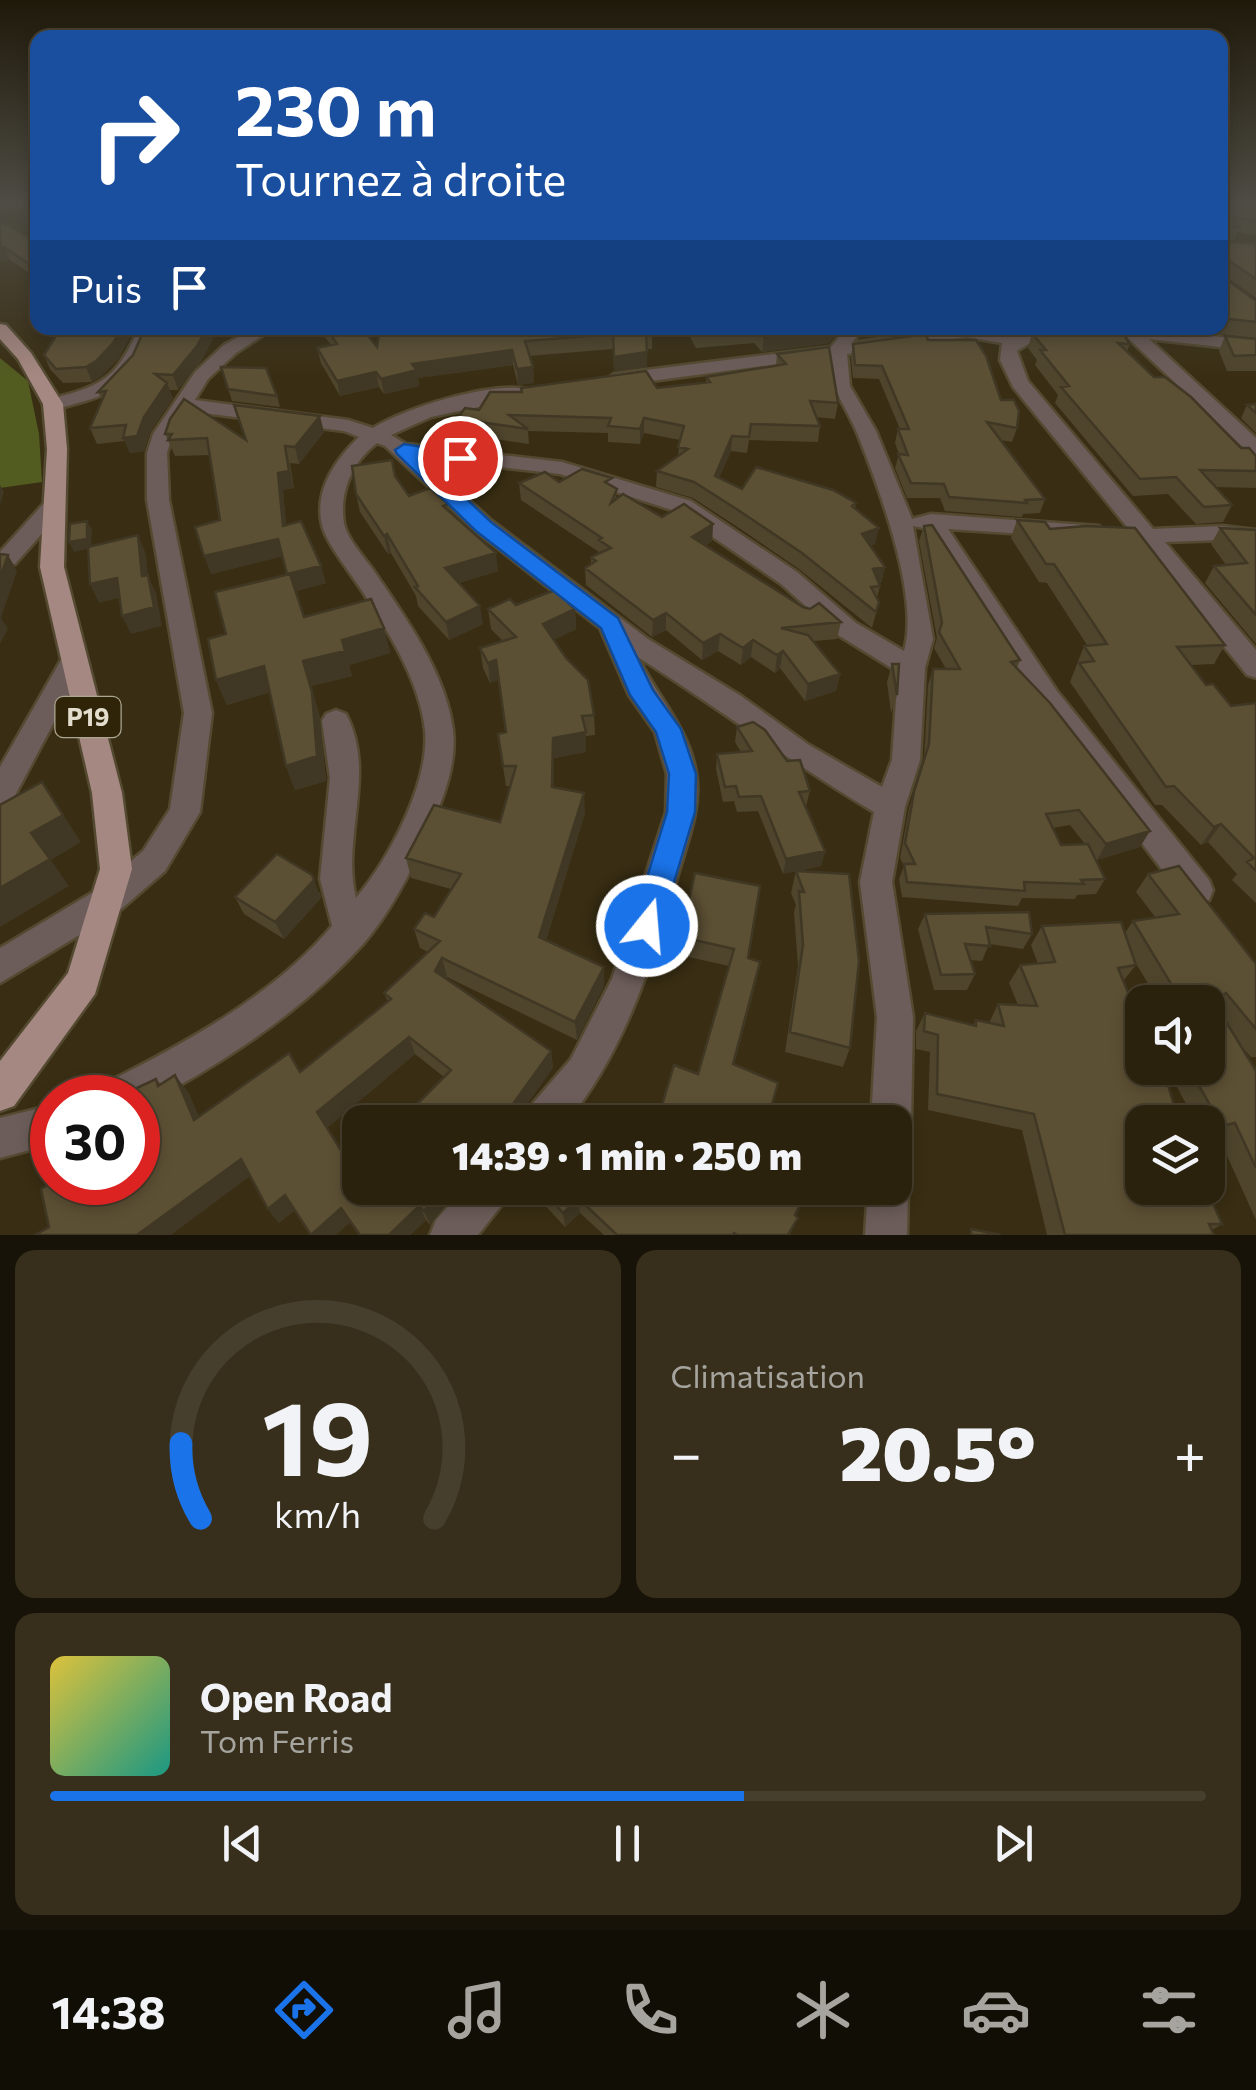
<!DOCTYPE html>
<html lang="fr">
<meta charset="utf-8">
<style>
body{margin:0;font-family:Commissioner,sans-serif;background:#372f1c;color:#f1f3f6;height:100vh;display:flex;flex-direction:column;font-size:38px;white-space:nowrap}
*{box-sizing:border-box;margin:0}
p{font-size:32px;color:#a6a49e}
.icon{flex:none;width:55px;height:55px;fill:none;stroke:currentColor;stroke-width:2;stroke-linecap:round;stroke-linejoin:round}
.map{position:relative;height:1235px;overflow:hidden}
.drawer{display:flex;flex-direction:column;gap:15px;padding:15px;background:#181308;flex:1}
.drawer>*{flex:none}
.banner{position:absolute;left:30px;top:30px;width:1198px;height:305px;border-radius:20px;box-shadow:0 5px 15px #0003,0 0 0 2px #473f2e;background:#1a4fa0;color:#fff;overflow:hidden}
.tools{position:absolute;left:1125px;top:985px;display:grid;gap:20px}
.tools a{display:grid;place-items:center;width:100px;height:100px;border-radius:20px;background:#2b220e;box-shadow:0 5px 15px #0003,0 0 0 2px #473f2e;font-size:50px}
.speed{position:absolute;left:30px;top:1075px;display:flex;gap:20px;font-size:50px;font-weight:700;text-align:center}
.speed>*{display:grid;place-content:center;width:130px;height:130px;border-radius:50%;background:#2b220e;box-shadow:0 5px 15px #0003,0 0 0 2px #473f2e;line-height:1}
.speed .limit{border:15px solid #d22;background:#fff;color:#111}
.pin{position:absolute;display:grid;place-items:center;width:85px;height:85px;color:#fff;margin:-42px;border:5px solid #fff;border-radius:50%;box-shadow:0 2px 10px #0007}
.me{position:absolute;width:110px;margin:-55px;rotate:17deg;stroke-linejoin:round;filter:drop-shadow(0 0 8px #0008)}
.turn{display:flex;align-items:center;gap:35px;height:210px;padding:0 40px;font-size:45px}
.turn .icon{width:130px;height:130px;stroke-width:2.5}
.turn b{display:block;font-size:70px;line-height:85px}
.then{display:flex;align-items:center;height:95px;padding:0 40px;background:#0003;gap:20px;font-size:38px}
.big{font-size:75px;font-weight:800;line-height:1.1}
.drawer .widget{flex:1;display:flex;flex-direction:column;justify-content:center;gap:15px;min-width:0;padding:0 35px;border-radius:20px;background:#372f1c}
.drawer .dial{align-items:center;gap:0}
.dial svg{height:260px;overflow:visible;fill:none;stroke:#473f2e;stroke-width:7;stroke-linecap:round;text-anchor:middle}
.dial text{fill:#f1f3f6;stroke:none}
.song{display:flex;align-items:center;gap:30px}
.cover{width:120px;height:120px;border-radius:15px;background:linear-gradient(135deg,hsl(50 70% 55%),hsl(170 70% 35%))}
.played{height:10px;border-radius:5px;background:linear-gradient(90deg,#1a73e8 60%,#473f2e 60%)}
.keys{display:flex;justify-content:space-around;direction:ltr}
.heat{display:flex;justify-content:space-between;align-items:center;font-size:55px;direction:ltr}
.drawer .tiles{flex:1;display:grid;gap:15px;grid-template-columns:1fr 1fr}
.widget:last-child{grid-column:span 2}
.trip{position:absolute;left:342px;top:1105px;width:570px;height:100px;border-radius:20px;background:#2b220e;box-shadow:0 5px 15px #0003,0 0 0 2px #473f2e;font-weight:800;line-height:100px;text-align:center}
.dock{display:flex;height:160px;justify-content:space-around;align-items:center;background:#110e06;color:#a6a49e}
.dock .icon{width:70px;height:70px}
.dock .current{color:#1a73e8}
.dock b{font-size:45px;color:#f1f3f6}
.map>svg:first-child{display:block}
</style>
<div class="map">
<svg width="1256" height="1235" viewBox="0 0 1256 1235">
<rect width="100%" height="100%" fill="#392e13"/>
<path fill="#525b20" d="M0,358L28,381L39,434L42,482L0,488Z"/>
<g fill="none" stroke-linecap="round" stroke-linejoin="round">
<defs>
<path id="minor" d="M139,328H155C136,373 128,390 78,403C67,406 57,410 46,408V400C102,386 115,381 139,328Z
M255,328H274L236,353L208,379L195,400L348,420L373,428C406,408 489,382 527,389V397L431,417L391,435L406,444L562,462L691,501L797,572L856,623L904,651C920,596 879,488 858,435C845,403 832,395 830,357L614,386L605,380L614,374L831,347L846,328H863L852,343L961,328L1033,333V341L1017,351L1028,381L1153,529L1222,526L1256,530V544L1222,540L1165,542L1256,650V678L1247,675L1140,543L1133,541L1132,533L1013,387L1000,360L1002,343L967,337L847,354L850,386L876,431L912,519L931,514L1099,526L1102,531L1099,536L1091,538L948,529L1057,691L1209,880L1213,890L1209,900L1197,904L1185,900L1037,705L924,528L913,526L933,639L925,668L920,760L905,807L892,882L913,1017L911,1122L905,1136L895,1140V1122H871L877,1017L860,882L874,812C793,764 718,708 638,657C657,696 689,729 696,773C702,809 686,845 677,878C651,966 625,1050 567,1122H524L529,1108L571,1059L612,979L666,812L667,774L655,732L629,695L600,628L476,531L385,446L377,443C352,462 339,492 344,523C347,540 367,560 376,574C407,620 446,674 453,730C457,762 444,797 431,826C414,866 392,911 363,944C301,1013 220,1065 138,1108V1098H99L104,1084C185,1043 272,997 332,926L320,879L330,778L322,721L326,714L336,710L346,714C377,772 341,838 356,898C389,859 430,782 425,730C420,683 391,636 366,597C355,578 326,544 322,525C314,490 336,459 359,437L344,431L188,411L173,434L167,453L169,500L212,713L200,812L165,871L119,911L0,983V948L95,891L143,851L170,809L184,713L147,500V453L153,434L195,372L224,345ZM422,458L560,474L675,511L781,584L838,635L898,672L892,760L882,787L809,745L741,696L648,639L492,521Z
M1095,328H1142L1256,341V351L1149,339L1256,438V455L1249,453L1126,336Z
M54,499L62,501L65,506L62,511L15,564L0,565V552L46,501Z
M74,651L83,653L87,660L11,803L0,806V767L65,653Z
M52,1105V1144L0,1158V1118Z
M895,1170L902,1174L908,1188L907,1235H865L868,1188H895Z
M464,1188H510L504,1202L478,1235H430L436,1220Z"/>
<path id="major" d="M0,324L6,325L31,353L63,404L67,449L64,567L122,793L132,869L95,994L14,1106L0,1111V1061L68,973L100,869L92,793L40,567L47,449L43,404L18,359L0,339Z"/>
</defs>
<use href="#minor" stroke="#544a31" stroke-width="5"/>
<use href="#major" stroke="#544a31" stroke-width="5"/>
<use href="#minor" fill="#6c5d5a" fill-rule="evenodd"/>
<use href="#major" fill="#a68882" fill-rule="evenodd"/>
</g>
<path fill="#4f452d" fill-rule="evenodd" d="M1220,204H1256V236L1237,232L1234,241L1225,240L1256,244V298L1222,274V276L1256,301V338L1167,328H1220Z
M0,221L38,242V279L10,260L0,263Z
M323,328L377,347L380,328H843L829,343L762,352L754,343L696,348L689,335L652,336V349H647V367L614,372L613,349L529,356L533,367L534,383L518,385L513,365L418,378L419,386L384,394L379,387L340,396L321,363L317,348L331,345L325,337Z
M1044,328H1079L1045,330Z
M1032,333L1130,344L1127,351L1154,377L1241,448L1256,456V488L1215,487L1232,505L1223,522L1196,524L1168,494L1133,496L1055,403L1058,395L1035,365L1037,360L1028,348Z
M1225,336L1256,339V371H1227L1219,351Z
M928,340L1001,400L1017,428L1012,442L1000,440L1045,499L1040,513L1023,514L1022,517L945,511L940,498H907L895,468L899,454L895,443L898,429H900L879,379L853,378L851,357L853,344Z
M777,354L838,403L835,419L816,417L820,426L818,442L749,440L747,453L731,451L719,478L742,489L856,503L855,508L875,544L870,546L885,567L881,583H878L880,586L877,598L879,602L872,628L799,569L736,526L693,498L656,487L657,471L678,456L680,440L644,433L640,444L608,442V433L528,431L529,444L481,437L471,448L451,445L449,430L479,410L706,383V377L776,366Z
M44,355L119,358L102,376L92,382L63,383L50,369Z
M133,355L202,360L178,390H169L173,398L150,432L144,451L130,453L125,441L97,444L90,428L102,400L98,392Z
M221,367L277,396L280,407L232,401Z
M1256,404V433L1241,418L1247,405Z
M324,432L299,464L290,463L294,488L283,490L286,526L326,583L296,591L304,617L384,628L390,653L349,665L352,676L311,686L320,717L326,781L295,790L286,766L270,692L227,705L216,680L226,634L287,575L283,556L211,574L220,520L210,455L175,456L165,434L246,440Z
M395,476L409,496L448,504L450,512L498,571L459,583L483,624L449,640L418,606L416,596L391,553L388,554L360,512L356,494Z
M559,482L612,486L617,499L662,517L713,524L712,541L705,546L803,607L841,622L837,639L814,641L840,674L836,691L805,701L780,668L775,673L751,657L741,665L718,651L702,660L666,630L652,637L586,585L585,568L591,564V557L599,552L521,500L519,483Z
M1017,520L1050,529L1225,645L1214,664L1191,665L1206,685L1231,706L1256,703V903L1232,880L1237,874L1208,842L1201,845L1162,805H1155L1070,682L1084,646L1087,645L1047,583L1039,582L1011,538Z
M924,526L1020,660L1017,668L1140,847L1097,860L1105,879L1096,894L1077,895L1075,899L1022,898L1018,906L902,897L899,879L904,866L900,858L909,808L924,760L928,685L933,669H946L934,648L937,638L919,541ZM1070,825L1085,844L1061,845L1053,828Z
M1220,528L1256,530V644L1205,583L1214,566L1226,565L1211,544Z
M516,605L575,609L576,629L553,640L594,715L595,735L586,736V752L554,758V787L585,813L546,940L604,986L577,1040L447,977L446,979L551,1051L553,1068L444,1077L415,1054L327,1128L360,1188H460L430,1225L426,1220L410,1235H359L350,1222L336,1235H312L295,1210L279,1223L268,1209L250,1176L138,1182L85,1098L119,1085L127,1093L156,1079L161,1084L188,1092L199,1117L300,1072L388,1002L384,993L428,952L420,948L414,929L434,917L451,889L411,878L406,858L500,822L510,786H506L498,734L506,732L498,680L490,683L483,668L480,648L503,641L491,629L488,609Z
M892,664L897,695L891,713L887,682Z
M737,727L787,761L810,791L806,806H805L825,851L821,866L798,871L850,1048L843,1067L785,1052L798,966L794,912L796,905L791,893L796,871L783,874L758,811L737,812L734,801L723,802L716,769L717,754L741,752L735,742Z
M695,873L748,958L757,979L734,1064L698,1074L729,966L680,955L681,937Z
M1148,874L1256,964V1057H1251L1239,1044L1256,1071V1220L1219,1138L1208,1139V1122H1196L1171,1076L1179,1068H1208V1002H1159L1134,960L1136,965L1123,981L1142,1122L1222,1224L1212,1230L1214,1235H1047L1022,1130L928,1110L930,1052L916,1049V1031L925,1013L973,1025L976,1020L989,1023L998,1004L1018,1005L1009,983L1020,965L1038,964L1031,945L1042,926L1125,933L1133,921L1156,918L1136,892Z
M320,893L321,898L284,939L244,914L235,897Z
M925,914L1032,934L1023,949L989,944L982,961L970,960L975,974L967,990H934L918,929Z
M540,1188H809L796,1216L790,1235H604L580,1213L565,1227L542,1202Z"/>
<path fill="#403824" d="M4,247L10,260L0,263V248Z
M122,328H135L119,358L102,376L92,382L86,367Z
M207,328H219L202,360L178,390L173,375Z
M832,328H843L829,343L762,352L764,337Z
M862,328H916V330L860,338Z
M512,350L513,365L418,378L419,386L384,394L381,379L412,364Z
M647,352V367L614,372V357Z
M533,367L534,383L518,385L517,369Z
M376,372L379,387L340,396L337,381Z
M167,383L173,398L150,432L144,451L130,453L123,438L144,417Z
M320,416L324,432L299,464L295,447Z
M644,418V433L640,444V429Z
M480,422L481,437L471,448L469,432Z
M732,436L731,451L713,491L715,476Z
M285,446L294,488L283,490L288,544L283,526L278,473Z
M0,485L4,492L0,505Z
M87,521L92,530L91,548L74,552L69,542Z
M713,524L712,541L691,554L692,537Z
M879,528L875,544L859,550L862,534Z
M387,534L391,553L388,554L384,536Z
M138,535L146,554L148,576L156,593L162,626L131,634L122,616L142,576Z
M278,539L284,556L211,574L204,556Z
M496,553L498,571L448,586L445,568Z
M8,555L17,571L1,618L8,629L0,644V578Z
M321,566L326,583L293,592L287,574Z
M885,567L881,583L869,585L873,569Z
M117,578L126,596L99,603L90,584Z
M480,606L483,624L449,640L446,622Z
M575,609L576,629L544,645L543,624Z
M666,613V630L652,637L653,620Z
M384,628L390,653L349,665L352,676L311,686L320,717L326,781L295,790L286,766L303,661L342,640Z
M720,634L718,651L702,660L703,643Z
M753,640L751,657L741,665L743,648Z
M783,651L780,668L775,673L777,655Z
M496,660L498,680L490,683L488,663Z
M264,666L274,691L227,705L216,680Z
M840,674L836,691L805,701L808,684Z
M586,732V752L554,758V807L552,787L553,738Z
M42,782L81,842L51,860L31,833Z
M584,793L585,813L541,955L539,937Z
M1221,824L1208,842L1201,845L1214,827Z
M1150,831L1140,847L1097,860L1106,844Z
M825,851L821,866L783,874L786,859Z
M50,859L69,886L0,927V888Z
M312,875L321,898L284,939L275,922Z
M442,958L447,977L440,989L435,971Z
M760,962L757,979L730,1080L733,1064Z
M604,967V986L577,1040L575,1022Z
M409,1037L415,1054L327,1128L317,1112Z
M551,1051L553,1068L515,1122H500Z
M175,1075L188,1092L207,1136L194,1120Z
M241,1159L253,1174L171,1235H137Z
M442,1188H460L430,1225L424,1211Z
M285,1195L296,1209L279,1223L268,1209Z
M579,1199L580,1213L565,1227L563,1213Z
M419,1206L426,1220L410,1235H389Z
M341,1208L350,1222L336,1235H312Z"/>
<path fill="#5c5034" stroke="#403824" stroke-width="2.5" d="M1220,204H1256V221L1222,215L1239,227H1223L1225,241L1256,244V279L1228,260L1222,263V276L1256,301V322L1220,318Z
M0,221L38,242V270L4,247L0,248Z
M61,328H122L113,343L96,361L86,367L56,369L44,355Z
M145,328H207L197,346L173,375L155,374L167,383L144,417L137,436L123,438L126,425L90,428L106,391L98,392L133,355Z
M326,328H362L377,347L380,328H650L652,334H646L647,352L614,357L613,334L525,341L533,367L517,369L512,350L412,364L417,370L381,379L376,372L337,381L317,348L337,344Z
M694,328H832L764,337L756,329L697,334Z
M1108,328H1119L1130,344L1118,343L1154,377H1165L1191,397L1241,448H1249L1256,456V471L1200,470L1232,505L1204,507L1176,477L1140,479L1061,387L1069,386L1040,350H1046L1032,333Z
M926,334L928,340H976L986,356L1001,400H1014L1019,411L1017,428L987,422L1045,499L1025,500L1027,503L949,497L944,484L911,483L898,454L908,455L898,429H909L882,366L855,365L853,344Z
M1225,336L1256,339V355L1234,356Z
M829,347L838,403L810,401L820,426L751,424L749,437L732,436L715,476L742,489L756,467L833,490L856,503L852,506L879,528L862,534L885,567L873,569L880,586L871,587L879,602L876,612L802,553L738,510L694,482L657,471L688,449L678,447L684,426L644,418L640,429L608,426L611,418L509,415L528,429L480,422L469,432L449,430L465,408L479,410L490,392H522L521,388L646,371L657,388L710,382L706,377L786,364L777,354Z
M221,367L266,368L277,396L228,389Z
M184,399L246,440L234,405L320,416L295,447L285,446L289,471L278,473L283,526L301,521L321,566L287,574L278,539L204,556L195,527L220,520L207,438L168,440L172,434H165L170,419Z
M1256,404V413L1247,405Z
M392,460L395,476L409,496L430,488L448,504L443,506L496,553L445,568L480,606L446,622L415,587L418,586L387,534L384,536L356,494L352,466Z
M582,469L612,478L605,482L617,489L611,503L623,494L662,517L684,504L713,524L692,537L803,607L810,609L819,603L841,622L781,628L808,635L840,674L808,684L783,651L777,655L753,640L743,648L720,634L703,643L666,613L653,620L585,568L596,561L591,557L611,548L599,540L602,538L519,483L545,472L559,482Z
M1017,520L1045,522L1050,529L1086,526L1135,528L1225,645L1177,647L1206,685L1213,684L1231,706L1256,703V871L1247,862L1254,858L1221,824L1214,827L1174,786L1166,787L1079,663L1094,661L1084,646L1107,644L1054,564H1046Z
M87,521V539L69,542L70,524Z
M932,525L1020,660L1011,662L1050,703L1150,831L1106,844L1079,810L1046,814L1061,845L1088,844L1105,879L1081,880L1084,884L1024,882L1025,891L907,882L904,864H915L905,843L914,792L929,744L933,669H960L939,632L942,623L924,526Z
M1220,528L1256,530V615L1214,566L1247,563Z
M138,535L142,576L148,575L154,607L122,616L117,578L90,584L88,547Z
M0,554L8,555L0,578Z
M290,574L304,617L371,599L384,628L342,640L345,651L303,661L312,692L317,756L286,766L264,666L216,680L208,639L226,634L215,592Z
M555,590L575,609L543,624L566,658L588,680L594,715L582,716L586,732L553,738L552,787L584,793L539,937L604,967L575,1022L442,958L435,971L551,1051L500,1122H399L451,1070L409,1037L317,1112L344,1155L355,1144L360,1151V1188H442L424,1211L419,1206L389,1235H360L341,1208L311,1235L285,1195L268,1209L241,1159L137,1235H35L49,1227L41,1189L52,1182H138V1098H85L106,1085H119L122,1095L156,1079L158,1086L175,1075L194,1120L289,1053L300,1072L391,999L384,993L440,941L414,929L425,913L434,917L461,874L406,858L434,805L500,822L516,766H503L498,734L506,732L496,660L488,663L480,648L516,637L488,609L510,599L516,605Z
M892,664H899L897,695Z
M753,722L765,730L787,761L800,760L810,791L799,792L825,851L786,859L761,796L739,797L736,786L725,787L717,754L752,751L737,727Z
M42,782L63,815L31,833L50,859L0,888V805Z
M277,854L312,875L314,880L275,922L235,897Z
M1179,866L1256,964V1029L1226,993L1214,1002L1256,1071V1168L1235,1123L1222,1126L1189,1068H1208V1002H1182L1133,921L1179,914L1148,874Z
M796,871L849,874L859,961L850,1048L790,1032L803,945L799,891L804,892Z
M695,873L760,886L748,958L760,962L733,1064L778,1083L767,1122H657L674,1065L698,1074L734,949L681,937Z
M1029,912L1032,934L986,927L990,946L965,944L975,974L941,975L925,914Z
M1121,922L1136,965L1118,968L1136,1012H1142V1068H1163L1179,1122H1142V1188H1206L1222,1224H1209L1214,1235H1065L1034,1114L937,1094L938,1035L924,1031L925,1013L976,1026V1020L1004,1026L998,1004L1037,1006L1020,965L1055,962L1042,926Z
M52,1117V1173L38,1125Z
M540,1188H808L795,1215L798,1218L788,1235H737L734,1233L733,1235H617L579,1199L563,1213Z
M971,1229L1001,1235H971Z"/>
<linearGradient id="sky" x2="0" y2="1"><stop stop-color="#1f190a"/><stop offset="0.54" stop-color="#4e4c44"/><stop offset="1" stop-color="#4e4c44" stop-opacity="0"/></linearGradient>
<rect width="1256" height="377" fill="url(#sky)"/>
<path fill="#1a73e8" stroke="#114b97" stroke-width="2.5" d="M404,444L466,454L469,458L460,464L423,458L491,522L618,618L653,690L681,729L696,774L695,812L658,936L647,940L636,936L632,926L667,812L669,774L656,732L630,695L601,628L476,531L397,454L395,450Z"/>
<g text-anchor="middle" stroke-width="10" stroke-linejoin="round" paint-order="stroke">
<rect fill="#2f2408" stroke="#ada692" stroke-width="2.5" x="55.5" y="697" width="65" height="40" rx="8"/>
<g font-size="25" font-weight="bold" fill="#e3ddcd">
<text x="88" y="726">P19</text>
</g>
</g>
</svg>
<div class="tools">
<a><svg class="icon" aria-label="sound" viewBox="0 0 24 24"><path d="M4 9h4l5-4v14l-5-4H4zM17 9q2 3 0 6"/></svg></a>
<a><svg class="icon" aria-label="layers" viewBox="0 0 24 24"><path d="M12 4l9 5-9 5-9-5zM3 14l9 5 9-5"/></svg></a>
</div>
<div class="speed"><div class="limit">30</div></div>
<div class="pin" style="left:460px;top:458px;background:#d93025"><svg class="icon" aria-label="arrive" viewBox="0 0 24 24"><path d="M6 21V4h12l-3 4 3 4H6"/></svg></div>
<svg class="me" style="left:647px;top:926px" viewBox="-20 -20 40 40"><circle r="17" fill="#1a73e8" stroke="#fff" stroke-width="3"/><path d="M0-11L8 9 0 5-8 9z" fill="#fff"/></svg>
<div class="trip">14:39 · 1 min · 250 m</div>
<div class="banner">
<div class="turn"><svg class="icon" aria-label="right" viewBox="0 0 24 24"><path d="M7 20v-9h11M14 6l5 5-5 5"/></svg><div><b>230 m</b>Tournez à droite</div></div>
<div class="then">Puis<svg class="icon" aria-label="arrive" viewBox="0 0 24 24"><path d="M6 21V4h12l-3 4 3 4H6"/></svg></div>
</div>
</div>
<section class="drawer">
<div class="tiles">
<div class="widget dial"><svg viewBox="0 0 100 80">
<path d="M14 69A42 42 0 1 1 86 69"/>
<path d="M14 69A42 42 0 0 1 8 46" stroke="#1a73e8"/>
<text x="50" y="56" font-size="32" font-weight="700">19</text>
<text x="50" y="72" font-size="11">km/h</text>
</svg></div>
<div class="widget"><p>Climatisation</p>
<div class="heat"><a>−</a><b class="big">20.5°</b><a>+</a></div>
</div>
<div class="widget">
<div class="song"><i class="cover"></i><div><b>Open Road</b><p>Tom Ferris</p></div></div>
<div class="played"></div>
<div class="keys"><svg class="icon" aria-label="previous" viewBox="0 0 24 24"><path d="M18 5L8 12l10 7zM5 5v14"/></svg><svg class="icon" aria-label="pause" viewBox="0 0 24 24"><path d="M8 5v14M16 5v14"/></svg><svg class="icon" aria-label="next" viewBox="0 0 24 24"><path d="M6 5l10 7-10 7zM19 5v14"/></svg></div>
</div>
</div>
</section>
<nav class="dock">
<b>14:38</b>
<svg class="icon current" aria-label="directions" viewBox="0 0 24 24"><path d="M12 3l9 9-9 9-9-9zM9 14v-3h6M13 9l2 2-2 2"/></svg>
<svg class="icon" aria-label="music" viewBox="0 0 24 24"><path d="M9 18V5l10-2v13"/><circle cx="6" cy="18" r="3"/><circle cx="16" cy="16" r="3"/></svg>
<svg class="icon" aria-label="phone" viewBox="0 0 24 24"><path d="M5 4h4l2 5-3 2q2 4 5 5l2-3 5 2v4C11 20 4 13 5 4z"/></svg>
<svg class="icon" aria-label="climate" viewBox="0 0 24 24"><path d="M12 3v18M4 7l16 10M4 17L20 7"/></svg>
<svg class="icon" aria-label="car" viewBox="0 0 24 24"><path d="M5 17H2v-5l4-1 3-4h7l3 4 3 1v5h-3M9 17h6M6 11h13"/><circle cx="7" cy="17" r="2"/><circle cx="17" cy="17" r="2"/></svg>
<svg class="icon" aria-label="filters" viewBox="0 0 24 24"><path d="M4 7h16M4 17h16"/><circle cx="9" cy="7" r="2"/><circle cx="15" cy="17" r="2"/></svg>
</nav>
